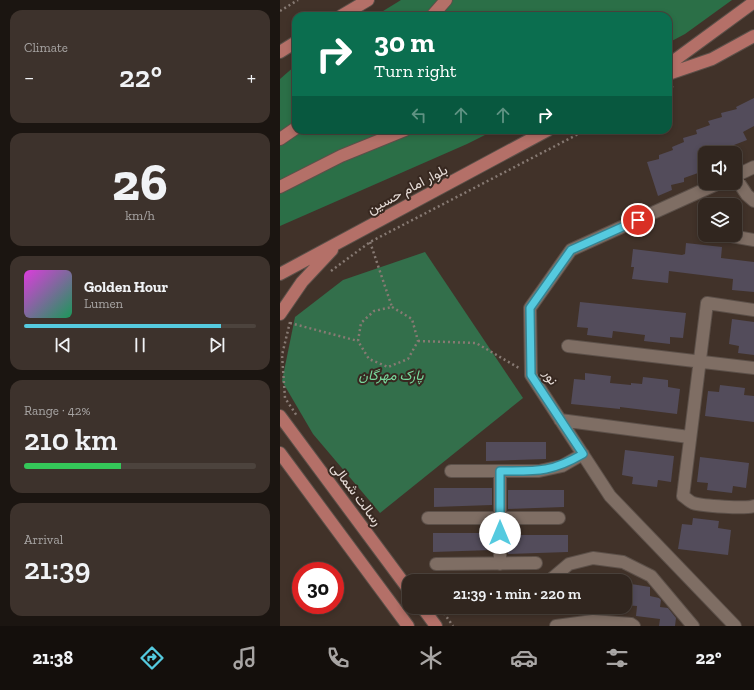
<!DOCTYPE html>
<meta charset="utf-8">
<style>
body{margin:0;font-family:"Zilla Slab",Vazirmatn,serif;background:#3d322c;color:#f1f3f6;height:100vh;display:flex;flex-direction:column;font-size:15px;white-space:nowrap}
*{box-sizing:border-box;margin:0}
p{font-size:13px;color:#a8a5a4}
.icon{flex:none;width:22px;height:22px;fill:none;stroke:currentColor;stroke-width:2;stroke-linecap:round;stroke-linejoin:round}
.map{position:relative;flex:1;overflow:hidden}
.drawer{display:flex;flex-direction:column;gap:10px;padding:10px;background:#1b1511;width:280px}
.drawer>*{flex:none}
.guide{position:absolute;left:12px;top:12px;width:380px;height:122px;border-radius:12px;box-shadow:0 2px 6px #0003,0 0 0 1px #4c433d;background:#0b6e4f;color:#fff;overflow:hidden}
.fabs{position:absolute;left:418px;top:146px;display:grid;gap:8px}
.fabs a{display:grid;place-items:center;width:44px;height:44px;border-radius:8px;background:#31261f;box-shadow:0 2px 6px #0003,0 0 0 1px #4c433d;font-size:20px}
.speed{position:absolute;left:12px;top:562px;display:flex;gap:8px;font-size:20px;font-weight:700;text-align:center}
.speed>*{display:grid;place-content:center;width:52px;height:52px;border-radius:50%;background:#31261f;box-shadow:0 2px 6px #0003,0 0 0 1px #4c433d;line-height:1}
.speed .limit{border:6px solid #d22;background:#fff;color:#111}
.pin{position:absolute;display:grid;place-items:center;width:34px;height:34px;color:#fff;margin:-17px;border:2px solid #fff;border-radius:50%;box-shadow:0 1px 4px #0007}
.me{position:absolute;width:44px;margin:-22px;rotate:0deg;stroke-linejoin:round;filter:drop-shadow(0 0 3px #0008)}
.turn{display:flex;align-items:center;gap:14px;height:84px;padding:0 16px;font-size:18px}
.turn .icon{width:52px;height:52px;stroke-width:2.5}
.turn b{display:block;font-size:28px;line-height:34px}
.lanes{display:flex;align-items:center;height:38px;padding:0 16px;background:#0003;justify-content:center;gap:20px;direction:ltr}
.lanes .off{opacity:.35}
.big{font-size:30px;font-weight:600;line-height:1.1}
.drawer .card{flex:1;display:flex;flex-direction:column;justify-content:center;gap:6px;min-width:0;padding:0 14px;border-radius:12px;background:#3d322c}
.drawer .dial{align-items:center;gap:0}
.dial b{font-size:52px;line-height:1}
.song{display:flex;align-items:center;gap:12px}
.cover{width:48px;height:48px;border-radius:6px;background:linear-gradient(135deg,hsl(300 70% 55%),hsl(150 70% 35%))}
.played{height:4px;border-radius:2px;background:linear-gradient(90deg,#55cadf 85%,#4c433d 85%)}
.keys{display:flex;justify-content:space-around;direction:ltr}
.heat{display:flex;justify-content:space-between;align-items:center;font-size:22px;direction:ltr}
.charge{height:6px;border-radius:3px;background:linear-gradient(90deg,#34c759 42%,#4c433d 0)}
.trip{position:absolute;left:122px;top:574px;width:230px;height:40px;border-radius:12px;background:#31261f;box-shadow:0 2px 6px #0003,0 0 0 1px #4c433d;font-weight:600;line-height:40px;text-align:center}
.dock{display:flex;height:64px;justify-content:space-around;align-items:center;background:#140f0c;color:#a8a5a4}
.dock .icon{width:28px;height:28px}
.dock .on{color:#55cadf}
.dock b{font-size:18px;color:#f1f3f6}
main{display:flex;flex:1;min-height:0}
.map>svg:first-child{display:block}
</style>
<main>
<section class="drawer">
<div class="card"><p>Climate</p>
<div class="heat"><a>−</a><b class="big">22°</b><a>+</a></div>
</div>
<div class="card dial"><b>26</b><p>km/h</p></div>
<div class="card">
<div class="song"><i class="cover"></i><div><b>Golden Hour</b><p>Lumen</p></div></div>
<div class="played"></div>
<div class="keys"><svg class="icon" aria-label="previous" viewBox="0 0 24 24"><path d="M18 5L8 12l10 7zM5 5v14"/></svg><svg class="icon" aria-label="pause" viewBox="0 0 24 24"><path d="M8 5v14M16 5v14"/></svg><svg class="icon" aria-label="next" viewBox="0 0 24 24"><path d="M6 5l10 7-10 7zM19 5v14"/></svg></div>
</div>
<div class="card"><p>Range · 42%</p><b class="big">210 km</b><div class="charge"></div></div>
<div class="card"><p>Arrival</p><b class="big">21:39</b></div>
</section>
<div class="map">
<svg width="474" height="626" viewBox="0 0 474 626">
<rect width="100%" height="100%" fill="#413229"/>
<path fill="#336f4b" d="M145,252L243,398L100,513L33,434L2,381L15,317L63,280Z"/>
<path fill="#2b6f47" d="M121,0H452L405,34L388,43V16H95Z
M16,65V130H215L187,144L0,226V79Z"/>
<path fill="#534c5b" d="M474,98V126L463,132L467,140L454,145L455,149L443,153H425V167L418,169V173L404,178V182L391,185L392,190L378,196L367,162L379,159V155L393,150L392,147L404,142L403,138L417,134L416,130L430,125L428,121L442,117L441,113L457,109L456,107Z
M406,243L442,247L441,258L474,262V292L452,290L453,279L389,271L388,283L352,279L354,267H351L353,249L402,255L405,254Z
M300,302L406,313L403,338L390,337V344L364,341L365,335L333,331L332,338L307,335L308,328L297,327Z
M452,319L474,322V355L458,353L459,346L449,344Z
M305,373L331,376L330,383L351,385V383L362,384L363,377L388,380V387L400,389L397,414L340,407V409L291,404L294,379L305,380Z
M440,385L465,388L464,395L474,396V422L425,416L428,391L439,392Z
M206,442H266V459L206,461Z
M345,450L394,456L391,482L378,480L377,487L352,484L353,477L342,475Z
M420,457L469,463L466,488L453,486L452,493L427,490L428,483L417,482Z
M154,488H212V505L154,507Z
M228,490H284V507L228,509Z
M413,518L439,521L438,528L451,530L448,555L398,549L402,524L412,525Z
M153,533H212V550L153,552Z
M228,535H288V552L228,554Z
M345,583L370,587V596L379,598L381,600L380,607L388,608L396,618L395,626H379L380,619L356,616L357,606L345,605Z"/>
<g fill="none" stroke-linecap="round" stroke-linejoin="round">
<defs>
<path id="minor" d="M455,176L474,167
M455,177L467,195L474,201
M439,183L291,250L250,308L251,375L330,496L455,626
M446,235L474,240
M474,310L427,303L403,496C406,498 410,502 413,503C422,506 467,509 474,506
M288,346L474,368
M280,420L409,437
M171,471H259L282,466L303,454
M148,518H279
M156,564L256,563
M220,564V471
M269,581L289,564L313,558L343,562L371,576L413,626
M240,608L241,607
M276,626L313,621L351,624L354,626"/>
<path id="major" d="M61,16L88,0
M152,16L166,0
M0,52L16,42
M388,65L474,2
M388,74L432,59L474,36
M0,139L16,128
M0,187L61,156L125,130
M0,274L268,130
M0,314L22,282L52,250
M0,416L129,590
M0,453L128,626
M142,607L156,626"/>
</defs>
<use href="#minor" stroke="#5c5049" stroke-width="14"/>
<use href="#major" stroke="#5c5049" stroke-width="14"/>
<path stroke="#877a73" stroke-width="2.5" stroke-dasharray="2 3" stroke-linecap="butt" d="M0,11L18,0
M388,89L393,86
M90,242L112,307
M51,271L90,242L306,130
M112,307L132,319L138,341L128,359L108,367L89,359L78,341L81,323L94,311Z
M10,322L2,355L5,398L17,416
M10,323L78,341
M138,341L196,343L239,368
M161,609L173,626"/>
<use href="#minor" stroke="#7f6e64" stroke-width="12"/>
<use href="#major" stroke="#b47068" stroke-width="12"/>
</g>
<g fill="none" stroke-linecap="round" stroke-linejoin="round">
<defs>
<path id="route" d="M220,533V471C256,471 270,473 303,454L251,375L250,308L291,250L358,220"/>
</defs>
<use href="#route" stroke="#378391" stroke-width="10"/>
<use href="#route" stroke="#55cadf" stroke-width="7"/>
</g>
<g text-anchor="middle" stroke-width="4" stroke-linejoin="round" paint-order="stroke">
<g font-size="14" fill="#e6dcd7" stroke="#372820">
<text transform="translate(127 189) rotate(-28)" y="5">بلوار امام حسین</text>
<text transform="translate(271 377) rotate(60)" y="5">نور</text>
<text transform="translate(77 494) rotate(53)" y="5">رسالت شمالی</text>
</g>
<g font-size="14" font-style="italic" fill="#79d89c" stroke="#372820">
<text x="111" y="380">پارک مهرگان</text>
</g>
</g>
</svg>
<div class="fabs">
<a><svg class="icon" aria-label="sound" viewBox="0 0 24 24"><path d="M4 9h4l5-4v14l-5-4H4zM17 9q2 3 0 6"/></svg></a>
<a><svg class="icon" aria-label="layers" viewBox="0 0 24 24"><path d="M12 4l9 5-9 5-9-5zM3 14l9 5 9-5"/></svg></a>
</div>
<div class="speed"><div class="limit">30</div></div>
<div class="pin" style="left:358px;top:220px;background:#d93025"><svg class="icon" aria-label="arrive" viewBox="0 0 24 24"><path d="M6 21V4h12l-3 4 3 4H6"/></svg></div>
<svg class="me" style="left:220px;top:533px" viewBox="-20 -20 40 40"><circle r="19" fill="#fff"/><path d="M0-13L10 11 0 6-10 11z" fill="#55cadf"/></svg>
<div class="trip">21:39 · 1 min · 220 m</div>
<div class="guide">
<div class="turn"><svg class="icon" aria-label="right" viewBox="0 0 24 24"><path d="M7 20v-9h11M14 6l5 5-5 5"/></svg><div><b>30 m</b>Turn right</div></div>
<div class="lanes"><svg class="icon off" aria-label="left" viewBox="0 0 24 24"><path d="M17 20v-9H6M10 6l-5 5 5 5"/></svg><svg class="icon off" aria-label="ahead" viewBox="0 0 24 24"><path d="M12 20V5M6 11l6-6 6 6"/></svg><svg class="icon off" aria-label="ahead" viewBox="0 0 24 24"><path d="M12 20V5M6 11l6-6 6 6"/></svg><svg class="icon" aria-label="right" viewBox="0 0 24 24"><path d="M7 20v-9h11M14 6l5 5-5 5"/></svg></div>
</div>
</div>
</main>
<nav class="dock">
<b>21:38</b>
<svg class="icon on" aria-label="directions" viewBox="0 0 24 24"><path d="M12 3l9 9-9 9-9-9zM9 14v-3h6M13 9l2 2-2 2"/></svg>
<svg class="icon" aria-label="music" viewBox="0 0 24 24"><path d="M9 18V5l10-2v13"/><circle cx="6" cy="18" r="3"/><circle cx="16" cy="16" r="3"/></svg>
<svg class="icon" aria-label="phone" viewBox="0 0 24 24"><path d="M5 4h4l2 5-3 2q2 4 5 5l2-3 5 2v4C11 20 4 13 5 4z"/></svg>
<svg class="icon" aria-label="climate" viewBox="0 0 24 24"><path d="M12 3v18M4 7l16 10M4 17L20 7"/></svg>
<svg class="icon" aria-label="car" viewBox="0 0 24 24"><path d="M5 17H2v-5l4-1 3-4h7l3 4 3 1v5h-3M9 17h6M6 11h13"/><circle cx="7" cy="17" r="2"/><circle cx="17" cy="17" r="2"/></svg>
<svg class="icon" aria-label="filters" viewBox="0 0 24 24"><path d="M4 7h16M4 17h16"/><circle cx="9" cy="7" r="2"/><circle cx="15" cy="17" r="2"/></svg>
<b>22°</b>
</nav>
